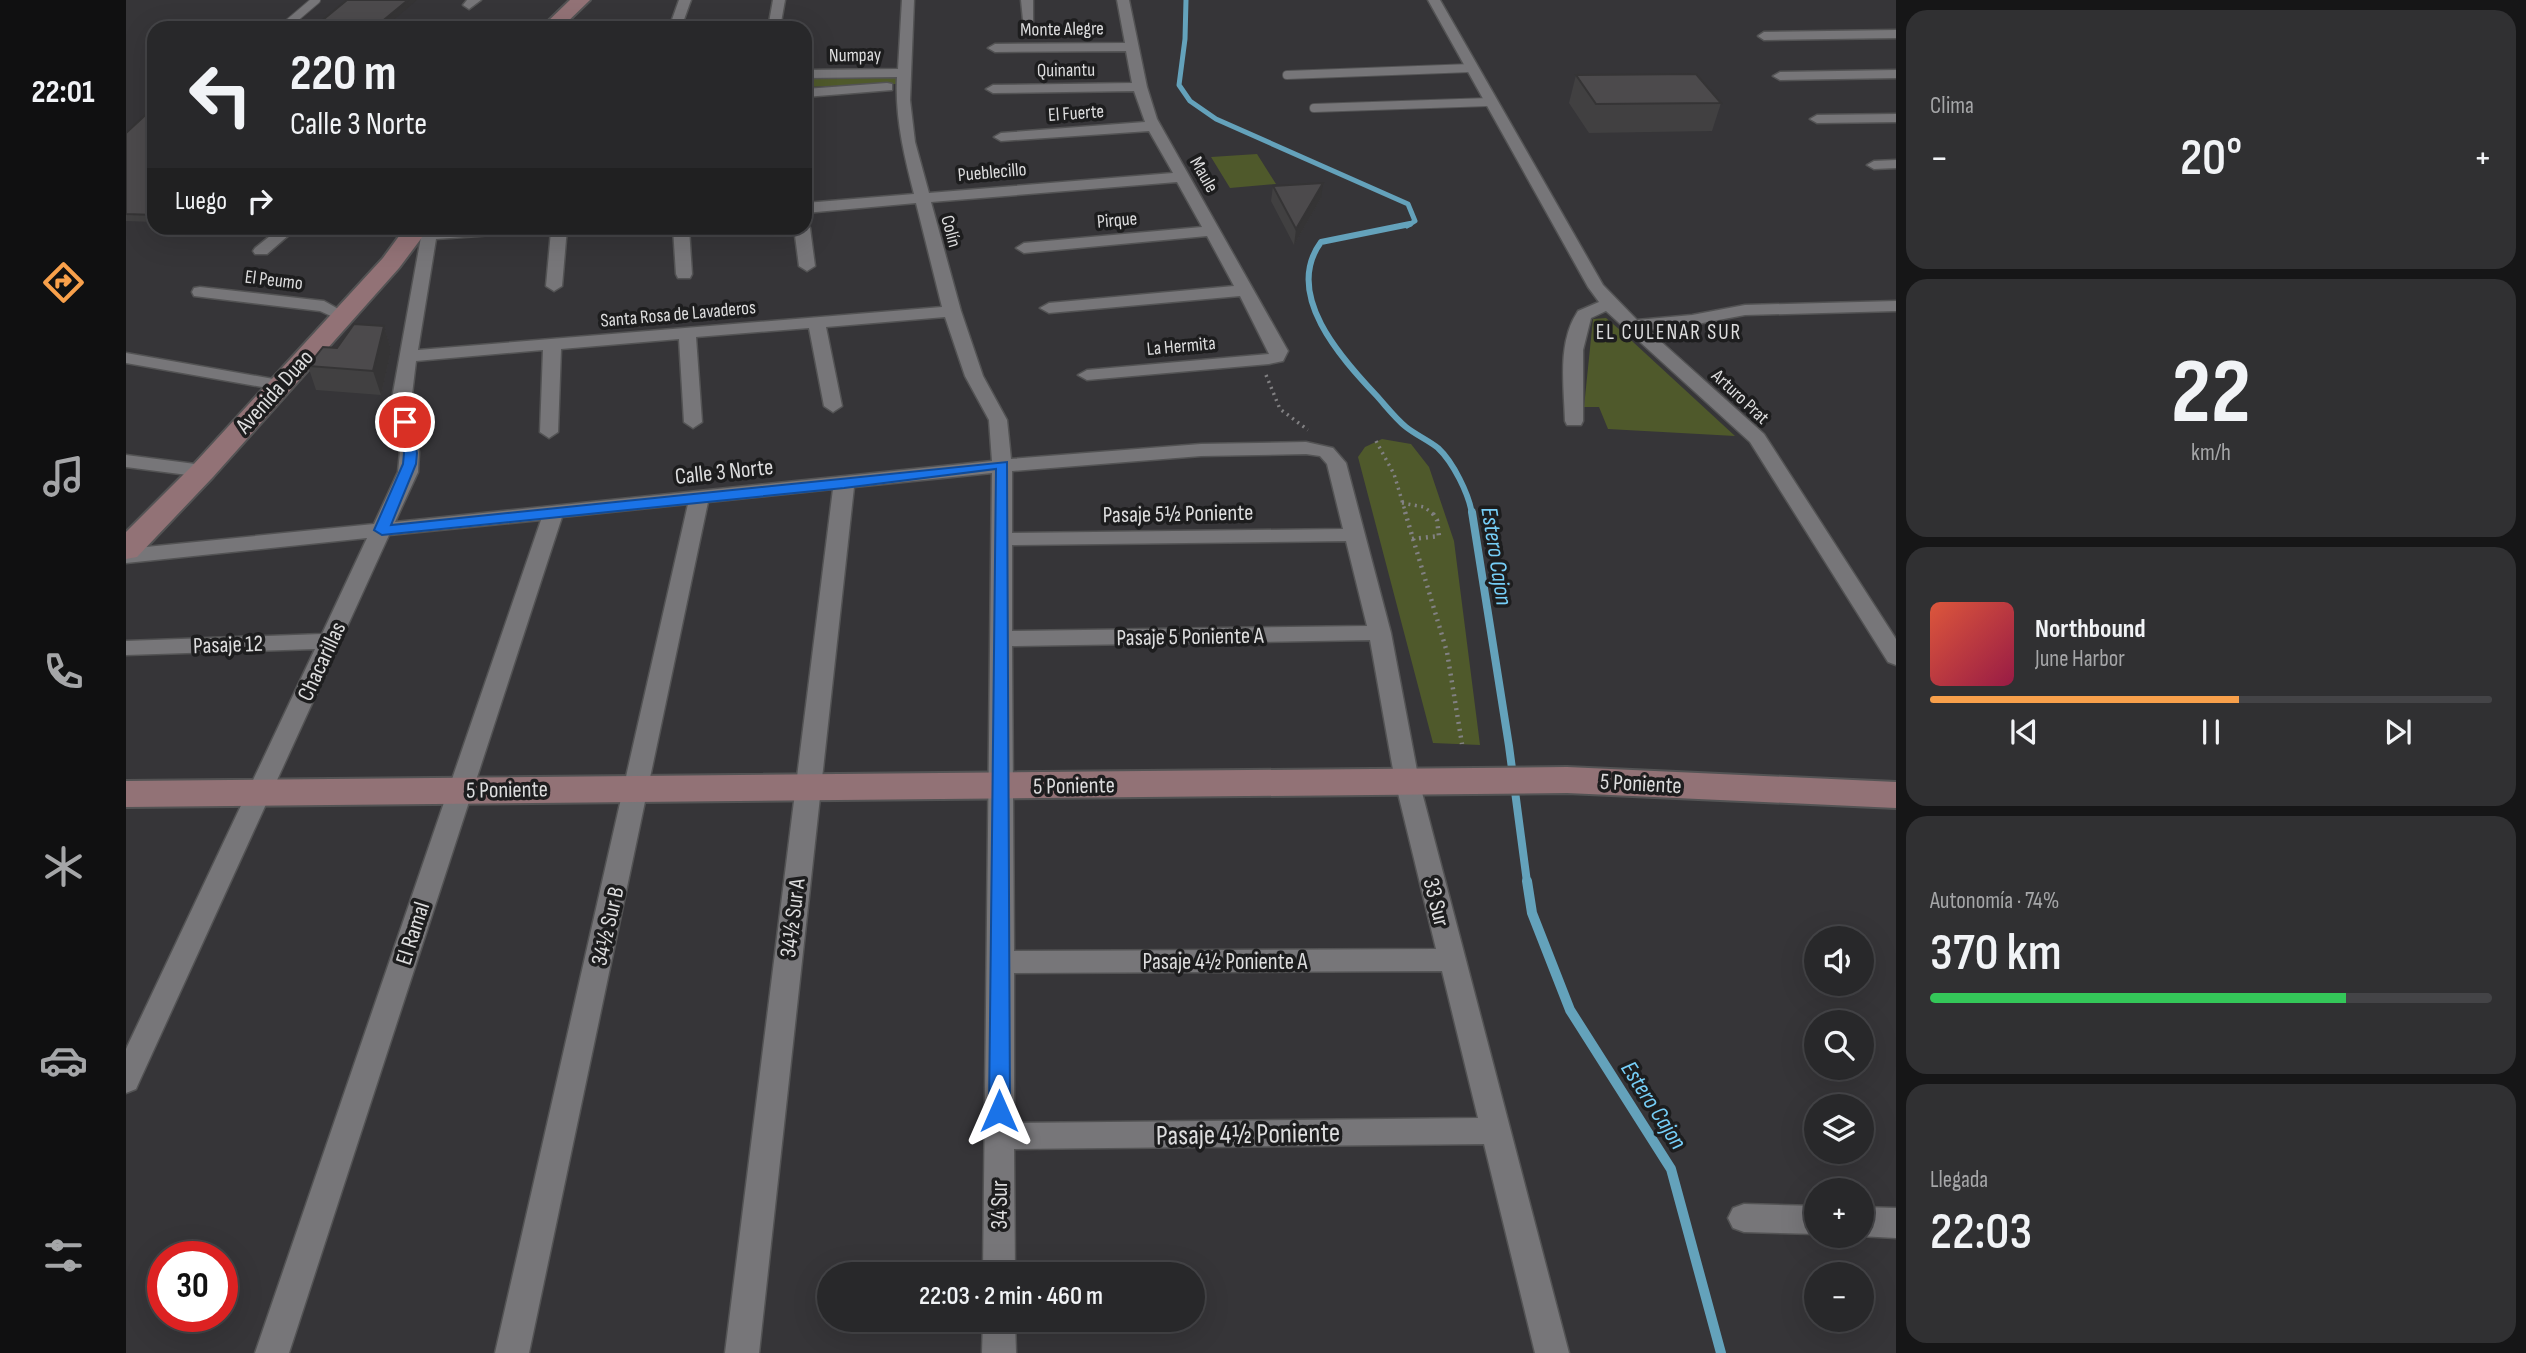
<!DOCTYPE html>
<html lang="es">
<meta charset="utf-8">
<style>
body{margin:0;font-family:"Sofia Sans Condensed",sans-serif;background:#303032;color:#f1f3f6;height:100vh;display:flex;flex-direction:column;font-size:26px;white-space:nowrap}
*{box-sizing:border-box;margin:0}
p{font-size:23px;color:#a5a6a8}
.icon{flex:none;width:38px;height:38px;fill:none;stroke:currentColor;stroke-width:2;stroke-linecap:round;stroke-linejoin:round}
.map{position:relative;flex:1;overflow:hidden}
.side{display:flex;flex-direction:column;gap:10px;padding:10px;background:#161617;width:630px}
.side>*{flex:none}
.banner{position:absolute;left:21px;top:21px;width:665px;height:214px;border-radius:21px;box-shadow:0 7px 28px #0002,0 0 0 2px #444447;background:#28282a;color:#f1f3f6;overflow:hidden}
.tools{position:absolute;left:1678px;top:926px;display:grid;gap:14px}
.tools a{display:grid;place-items:center;width:70px;height:70px;border-radius:50%;background:#28282a;box-shadow:0 7px 28px #0002,0 0 0 2px #444447;font-size:35px}
.speed{position:absolute;left:21px;top:1241px;display:flex;gap:14px;font-size:35px;font-weight:700;text-align:center}
.speed>*{display:grid;place-content:center;width:91px;height:91px;border-radius:50%;background:#28282a;box-shadow:0 7px 28px #0002,0 0 0 2px #444447;line-height:1}
.speed .limit{border:10px solid #d22;background:#fff;color:#111}
.pin{position:absolute;display:grid;place-items:center;width:60px;height:60px;color:#fff;margin:-30px;border:4px solid #fff;border-radius:50%;box-shadow:0 2px 7px #0007}
.me{position:absolute;width:77px;margin:-38px;rotate:0deg;stroke-linejoin:round;filter:drop-shadow(0 0 5px #0008)}
.turn{display:flex;align-items:center;gap:24px;height:147px;padding:0 28px;font-size:32px}
.turn .icon{width:91px;height:91px;stroke-width:2.5}
.turn b{display:block;font-size:49px;line-height:60px}
.then{display:flex;align-items:center;height:66px;padding:0 28px;background:#0003;gap:14px;font-size:26px}
.big{font-size:52px;font-weight:600;line-height:1.1}
.side .card{flex:1;display:flex;flex-direction:column;justify-content:center;gap:10px;min-width:0;padding:0 24px;border-radius:21px;background:#303032}
.side .dial{align-items:center;gap:0}
.dial b{font-size:91px;line-height:1}
.song{display:flex;align-items:center;gap:21px}
.cover{width:84px;height:84px;border-radius:10px;background:linear-gradient(135deg,hsl(10 70% 55%),hsl(340 70% 35%))}
.played{height:7px;border-radius:4px;background:linear-gradient(90deg,#f8a04b 55%,#444447 55%)}
.keys{display:flex;justify-content:space-around;direction:ltr}
.heat{display:flex;justify-content:space-between;align-items:center;font-size:38px;direction:ltr}
.charge{height:10px;border-radius:5px;background:linear-gradient(90deg,#34c759 74%,#444447 0)}
.trip{position:absolute;left:691px;top:1262px;width:388px;height:70px;border-radius:35px;background:#28282a;box-shadow:0 7px 28px #0002,0 0 0 2px #444447;font-weight:600;line-height:70px;text-align:center}
main{display:flex;flex:1;min-height:0}
.tabs{display:flex;flex-direction:column;width:126px;justify-content:space-around;align-items:center;background:#101011;color:#a5a6a8}
.tabs .icon{width:49px;height:49px}
.tabs .current{color:#f8a04b}
.tabs b{font-size:32px;color:#f1f3f6}
.map>svg:first-child{display:block}
</style>
<main>
<nav class="tabs">
<b>22:01</b>
<svg class="icon current" aria-label="directions" viewBox="0 0 24 24"><path d="M12 3l9 9-9 9-9-9zM9 14v-3h6M13 9l2 2-2 2"/></svg>
<svg class="icon" aria-label="music" viewBox="0 0 24 24"><path d="M9 18V5l10-2v13"/><circle cx="6" cy="18" r="3"/><circle cx="16" cy="16" r="3"/></svg>
<svg class="icon" aria-label="phone" viewBox="0 0 24 24"><path d="M5 4h4l2 5-3 2q2 4 5 5l2-3 5 2v4C11 20 4 13 5 4z"/></svg>
<svg class="icon" aria-label="climate" viewBox="0 0 24 24"><path d="M12 3v18M4 7l16 10M4 17L20 7"/></svg>
<svg class="icon" aria-label="car" viewBox="0 0 24 24"><path d="M5 17H2v-5l4-1 3-4h7l3 4 3 1v5h-3M9 17h6M6 11h13"/><circle cx="7" cy="17" r="2"/><circle cx="17" cy="17" r="2"/></svg>
<svg class="icon" aria-label="filters" viewBox="0 0 24 24"><path d="M4 7h16M4 17h16"/><circle cx="9" cy="7" r="2"/><circle cx="15" cy="17" r="2"/></svg>
</nav>
<div class="map">
<svg width="1770" height="1353" viewBox="0 0 1770 1353">
<rect width="100%" height="100%" fill="#363538"/>
<path fill="#4f592b" d="M771,75L770,84L679,87V76Z
M1131,154L1150,184L1104,188L1085,157Z
M1480,318L1494,330L1609,436L1482,429L1473,407H1458L1467,319Z
M1256,439L1285,444L1303,467L1328,541L1354,745L1307,743L1232,457L1239,447Z"/>
<g fill="none" stroke-linecap="round" stroke-linejoin="round">
<path stroke="#64a2bb" stroke-width="5" d="M1060,0L1059,39L1053,85L1064,101L1090,119L1282,204L1289,221L1281,226"/>
<path stroke="#64a2bb" stroke-width="6" d="M1284,224L1195,242C1157,294 1215,358 1250,395C1260,406 1269,418 1280,427C1290,435 1302,440 1312,448C1327,462 1343,494 1346,514"/>
<path stroke="#64a2bb" stroke-width="8" d="M1346,512L1383,746L1401,882"/>
<path stroke="#64a2bb" stroke-width="10" d="M1401,881L1406,913L1444,1010L1545,1169L1595,1353"/>
<defs>
<path id="lane" d="M157,28L190,0
M1161,75L1345,68
M1188,108L1363,102"/>
<path id="street" d="M341,0H355L343,9L337,5Z
M553,0H565L555,28H543Z
M647,0H659L654,28H642Z
M776,0H788L784,100L789,142L803,193L1047,173L1023,131L875,141L868,137L875,133L1019,122L1008,91L867,93L860,89L867,85L1006,83L1000,51L869,52L862,48L869,44L999,43L991,0H1003L1021,87L1031,119L1162,351L1157,361L1143,364L961,380L952,375L961,370L1143,354L1114,296L923,313L914,308L923,303L1108,286L1081,236L898,253L890,248L898,243L1076,227L1051,182L805,202L835,311L857,376L881,420L885,459L1075,444L1180,442L1207,448L1220,463L1265,633L1293,781L1443,1353H1409L1358,1144L888,1149L889,1274H857L866,473L728,487L633,1353H599L707,489L582,502L403,1353H369L562,504L436,517L163,1353H129L415,520L263,535L14,1080L10,1089L0,1093V1049L189,649L0,655V641L196,634L241,538L0,563V549L248,524L272,472L274,452L267,393L295,237C281,231 261,238 251,228H300L305,230L441,228L436,286L428,291L420,286L425,231L310,239L292,350L816,307L790,203L679,213V203L788,194C778,155 769,118 771,77L679,78V70L772,69ZM819,317L839,376L863,420L866,461L269,522L292,472L293,452L285,403L290,361L417,350L414,432L423,438L432,432L435,349L553,339L558,422L567,428L576,422L570,337L683,328L698,406L707,412L716,406L700,327ZM1180,454L1194,456L1201,464L1217,529L886,533V471L1075,456ZM1220,541L1241,626L886,631V545ZM1244,640L1269,781L1310,949L888,951L886,646ZM1316,971L1352,1118L888,1123V973Z
M895,0H907V23L903,24L897,20Z
M1302,0H1314L1477,285L1511,320L1566,315L1619,305L1770,301V311L1619,315L1566,325L1522,330L1638,434L1770,639V665L1762,662L1624,442L1480,311L1465,318L1457,350V421L1455,425H1441L1439,421C1438,385 1431,342 1452,311L1473,302L1462,287Z
M1770,30V38L1638,40L1632,36L1638,32Z
M1770,70V78L1654,80L1647,76L1654,72Z
M761,83L766,84V90L679,97V89Z
M1770,114V122L1691,123L1684,119L1691,115Z
M1770,160V168L1748,169L1741,165L1748,161Z
M679,224L684,228L689,266L681,271L673,266L668,228H679Z
M154,228H171L141,254H129L127,251L129,248Z
M547,228H563L566,274L564,278H552L550,274Z
M74,287L198,301L225,316L216,321L194,311L68,296L66,292L68,288Z
M0,353L153,380L162,385L153,390L0,363Z
M0,455L77,465L87,471L77,477L0,467Z
M1618,1204L1690,1206V1234L1618,1232L1607,1228L1602,1218L1607,1208Z
M1736,1207L1770,1208V1238L1733,1236H1736Z
M857,1320H889L890,1353H856Z"/>
<path id="secondary" d="M444,0H464L435,28H415Z
M279,228H303L273,268L87,477L11,557L0,559V532L67,465L257,258Z
M1441,767L1770,782V808L1441,793L0,807V781Z"/>
</defs>
<use href="#lane" stroke="#535354" stroke-width="10"/>
<use href="#street" stroke="#535354" stroke-width="3"/>
<use href="#secondary" stroke="#535354" stroke-width="4"/>
<path stroke="#828183" stroke-width="3.5" stroke-dasharray="2 4.5" stroke-linecap="butt" d="M1140,375L1154,409L1182,430
M1250,441L1268,474L1280,514
M1276,503L1298,507L1307,514"/>
<path stroke="#828183" stroke-width="4.5" stroke-dasharray="2 5" stroke-linecap="butt" d="M1279,512L1321,652L1336,744
M1286,539L1313,536L1311,520L1306,512"/>
<use href="#lane" stroke="#777679" stroke-width="8"/>
<use href="#street" fill="#777679" fill-rule="evenodd"/>
<use href="#secondary" fill="#927276" fill-rule="evenodd"/>
</g>
<path fill="#414041" d="M1450,75L1595,103L1586,131L1463,133L1443,103Z
M28,107V222L0,221V133Z
M1147,186L1195,198L1168,245L1145,201Z
M258,326L265,350L255,395L190,390L182,366L211,348Z"/>
<path fill="#353435" d="M282,0H291L258,28H248Z
M1197,183L1195,198L1168,245L1170,229Z
M258,326L265,350L255,395L247,371Z"/>
<path fill="#4c4a4c" stroke="#353435" stroke-width="2" d="M221,0H282L248,28H187Z
M1570,74L1595,103L1470,104L1450,75Z
M28,107V215L0,214V133Z
M1197,183L1170,229L1147,186Z
M228,324L258,326L247,371L182,366L197,347L211,348Z"/>
<path fill="#1a73e8" stroke="#114b97" stroke-width="2" d="M279,418L285,422L291,453L290,464L265,525L881,462L884,1111L881,1118L873,1120L866,1118L863,1111L870,469L718,488L256,535L248,530L277,464L278,453L272,422Z"/>
<g text-anchor="middle" stroke-width="7" stroke-linejoin="round" paint-order="stroke">
<g font-size="19" fill="#ddddde" stroke="#1d1d1e">
<text transform="translate(936 28) rotate(-1)" y="7">Monte Alegre</text>
<text transform="translate(729 54) rotate(-1)" y="7">Numpay</text>
<text transform="translate(940 69) rotate(-1)" y="7">Quinantu</text>
<text transform="translate(950 112) rotate(-4)" y="7">El Fuerte</text>
<text transform="translate(866 171) rotate(-5)" y="7">Pueblecillo</text>
<text transform="translate(1079 174) rotate(60)" y="7">Maule</text>
<text transform="translate(991 219) rotate(-5)" y="7">Pirque</text>
<text transform="translate(826 231) rotate(75)" y="7">Colín</text>
<text transform="translate(148 279) rotate(7)" y="7">El Peumo</text>
<text transform="translate(552 313) rotate(-5)" y="7">Santa Rosa de Lavaderos</text>
<text transform="translate(1055 345) rotate(-5)" y="7">La Hermita</text>
<text transform="translate(1615 396) rotate(43)" y="7">Arturo Prat</text>
</g>
<g font-size="21" letter-spacing="2" fill="#ddddde" stroke="#1d1d1e">
<text x="1543" y="339">EL CULENAR SUR</text>
</g>
<g font-size="23" fill="#ddddde" stroke="#1d1d1e">
<text transform="translate(148 391) rotate(-48)" y="8">Avenida Duao</text>
<text transform="translate(598 471) rotate(-6)" y="8">Calle 3 Norte</text>
<text transform="translate(1052 513) rotate(-1)" y="8">Pasaje 5½ Poniente</text>
<text transform="translate(1064 636) rotate(-1)" y="8">Pasaje 5 Poniente A</text>
<text transform="translate(102 644) rotate(-2)" y="8">Pasaje 12</text>
<text transform="translate(195 661) rotate(-65)" y="8">Chacarillas</text>
<text transform="translate(1515 783) rotate(3)" y="8">5 Poniente</text>
<text transform="translate(948 785) rotate(-1)" y="8">5 Poniente</text>
<text transform="translate(381 789) rotate(-1)" y="8">5 Poniente</text>
<text transform="translate(1311 902) rotate(76)" y="8">33 Sur</text>
<text transform="translate(666 918) rotate(-83)" y="8">34½ Sur A</text>
<text transform="translate(481 926) rotate(-77)" y="8">34½ Sur B</text>
<text transform="translate(286 933) rotate(-72)" y="8">El Ramal</text>
<text x="1099" y="969">Pasaje 4½ Poniente A</text>
<text transform="translate(873 1205) rotate(-90)" y="8">34 Sur</text>
</g>
<g font-size="24" font-style="italic" fill="#76cef7" stroke="#1d1d1e">
<text transform="translate(1371 556) rotate(81)" y="8">Estero Cajon</text>
<text transform="translate(1528 1105) rotate(57)" y="8">Estero Cajon</text>
</g>
<g font-size="28" fill="#ddddde" stroke="#1d1d1e">
<text transform="translate(1122 1133) rotate(-1)" y="10">Pasaje 4½ Poniente</text>
</g>
</g>
</svg>
<div class="tools">
<a><svg class="icon" aria-label="sound" viewBox="0 0 24 24"><path d="M4 9h4l5-4v14l-5-4H4zM17 9q2 3 0 6"/></svg></a>
<a><svg class="icon" aria-label="search" viewBox="0 0 24 24"><circle cx="10" cy="10" r="6"/><path d="M15 15l6 6"/></svg></a>
<a><svg class="icon" aria-label="layers" viewBox="0 0 24 24"><path d="M12 4l9 5-9 5-9-5zM3 14l9 5 9-5"/></svg></a>
<a>+</a>
<a>−</a>
</div>
<div class="speed"><div class="limit">30</div></div>
<div class="pin" style="left:279px;top:422px;background:#d93025"><svg class="icon" aria-label="arrive" viewBox="0 0 24 24"><path d="M6 21V4h12l-3 4 3 4H6"/></svg></div>
<svg class="me" style="left:873px;top:1111px" viewBox="-20 -20 40 40"><path d="M0-17L14 15 0 8-14 15z" fill="#1a73e8" stroke="#fff" stroke-width="4"/></svg>
<div class="trip">22:03 · 2 min · 460 m</div>
<div class="banner">
<div class="turn"><svg class="icon" aria-label="left" viewBox="0 0 24 24"><path d="M17 20v-9H6M10 6l-5 5 5 5"/></svg><div><b>220 m</b>Calle 3 Norte</div></div>
<div class="then">Luego<svg class="icon" aria-label="right" viewBox="0 0 24 24"><path d="M7 20v-9h11M14 6l5 5-5 5"/></svg></div>
</div>
</div>
<section class="side">
<div class="card"><p>Clima</p>
<div class="heat"><a>−</a><b class="big">20°</b><a>+</a></div>
</div>
<div class="card dial"><b>22</b><p>km/h</p></div>
<div class="card">
<div class="song"><i class="cover"></i><div><b>Northbound</b><p>June Harbor</p></div></div>
<div class="played"></div>
<div class="keys"><svg class="icon" aria-label="previous" viewBox="0 0 24 24"><path d="M18 5L8 12l10 7zM5 5v14"/></svg><svg class="icon" aria-label="pause" viewBox="0 0 24 24"><path d="M8 5v14M16 5v14"/></svg><svg class="icon" aria-label="next" viewBox="0 0 24 24"><path d="M6 5l10 7-10 7zM19 5v14"/></svg></div>
</div>
<div class="card"><p>Autonomía · 74%</p><b class="big">370 km</b><div class="charge"></div></div>
<div class="card"><p>Llegada</p><b class="big">22:03</b></div>
</section>
</main>
